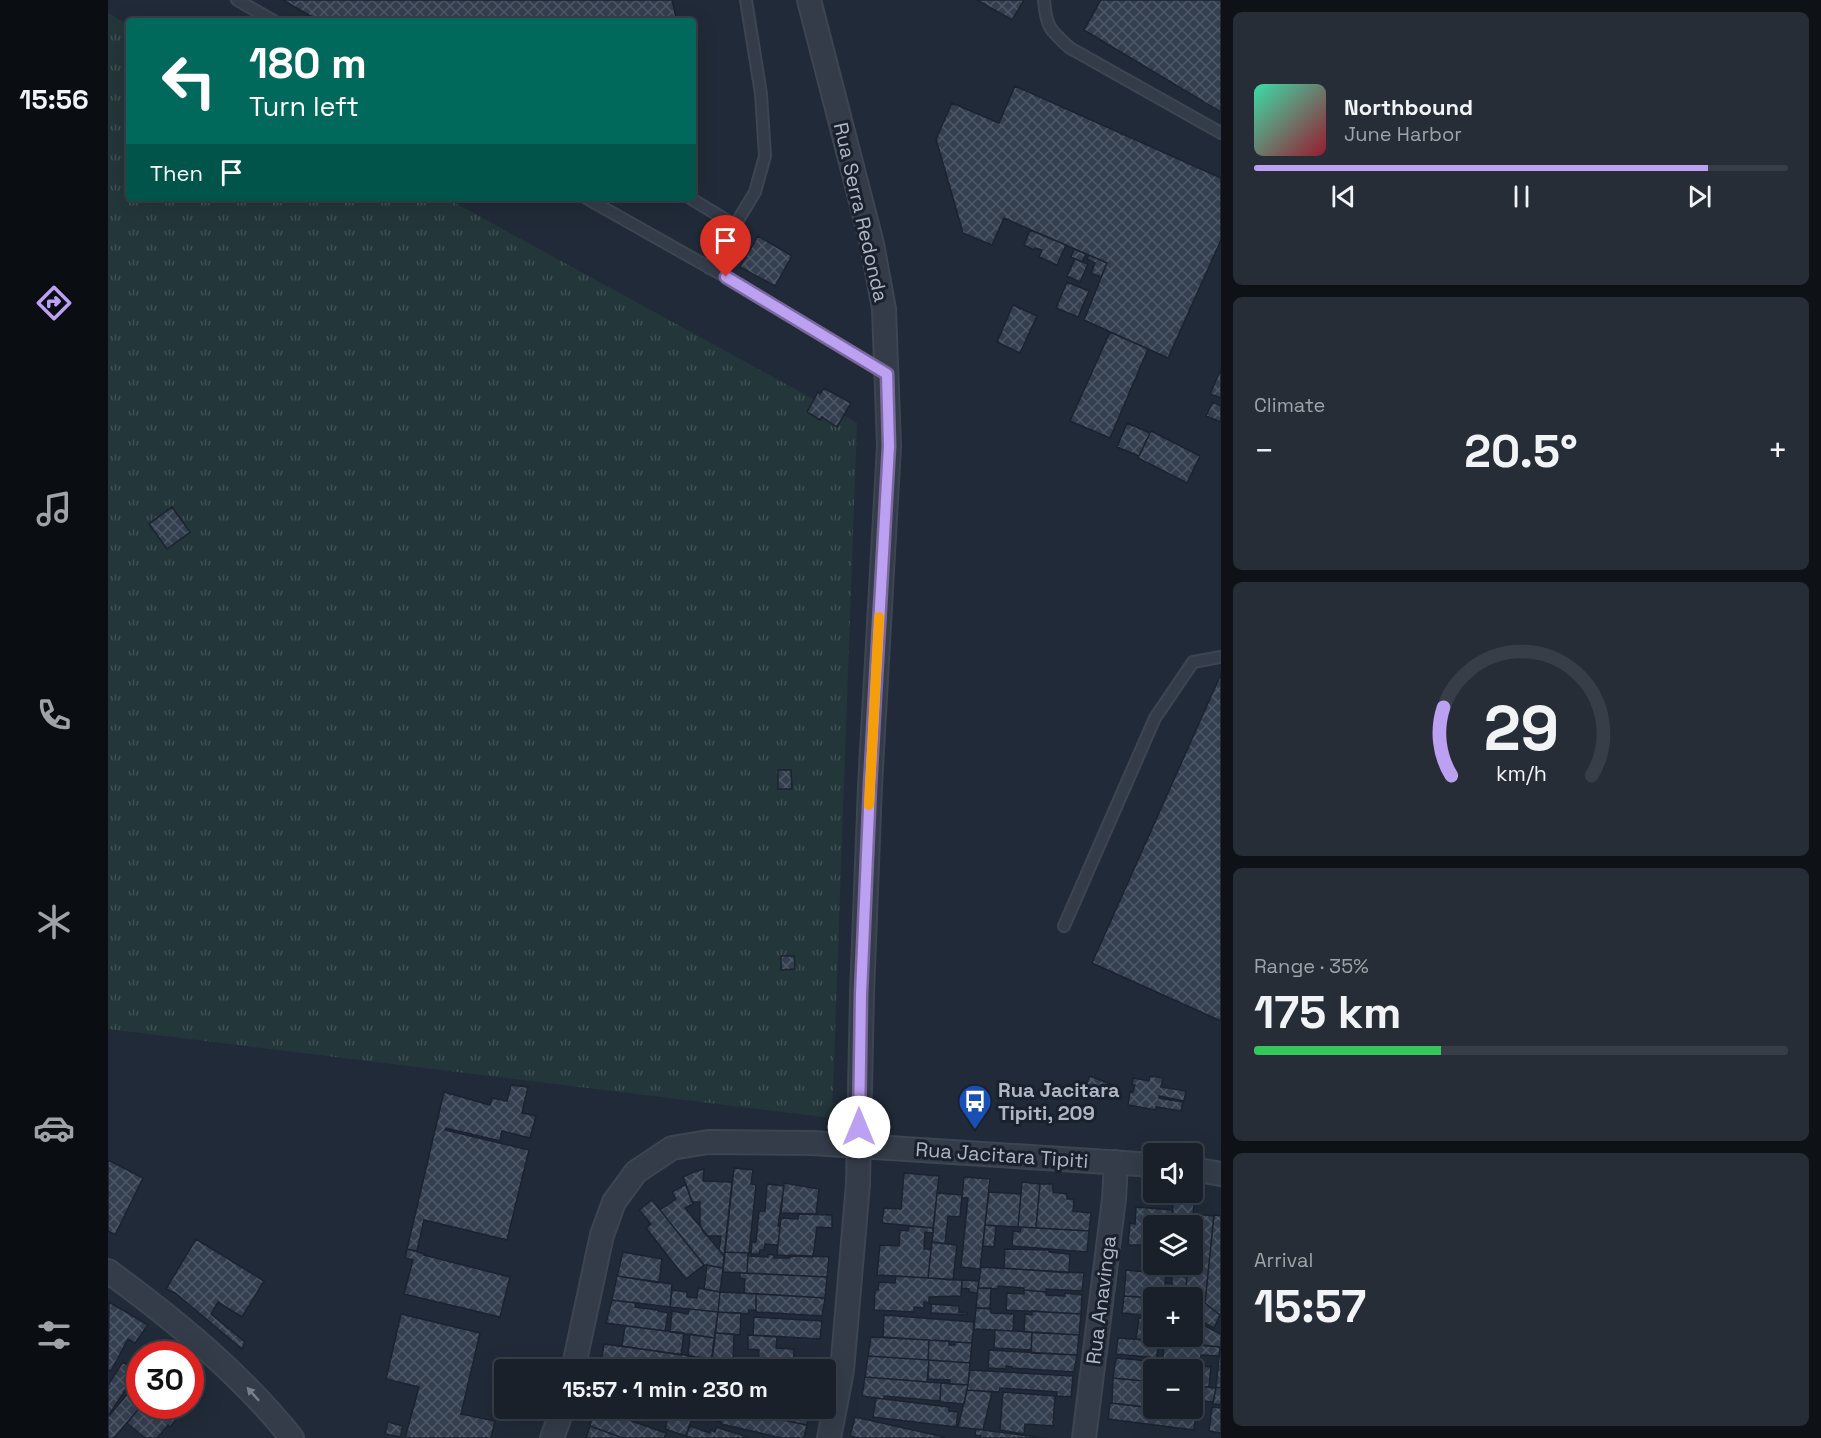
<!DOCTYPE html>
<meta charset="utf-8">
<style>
body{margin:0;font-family:"Space Grotesk",sans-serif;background:#262d36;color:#f1f3f6;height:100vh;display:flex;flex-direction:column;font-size:22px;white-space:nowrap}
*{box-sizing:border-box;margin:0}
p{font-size:20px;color:#9fa3a8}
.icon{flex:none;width:33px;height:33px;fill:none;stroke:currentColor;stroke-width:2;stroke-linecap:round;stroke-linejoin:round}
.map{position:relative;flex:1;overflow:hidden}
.panel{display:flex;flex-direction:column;gap:12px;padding:12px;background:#0e1217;width:600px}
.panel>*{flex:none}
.hud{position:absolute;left:18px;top:18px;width:570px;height:183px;border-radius:6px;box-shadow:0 6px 24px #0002,0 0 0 2px #373e47;background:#00695c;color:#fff;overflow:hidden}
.buttons{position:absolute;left:1035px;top:1143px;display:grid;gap:12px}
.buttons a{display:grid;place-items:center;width:60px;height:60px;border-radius:6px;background:#19202a;box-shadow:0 6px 24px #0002,0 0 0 2px #373e47;font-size:30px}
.speed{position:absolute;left:18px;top:1341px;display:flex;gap:12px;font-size:30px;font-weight:700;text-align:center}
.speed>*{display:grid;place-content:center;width:78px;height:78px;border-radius:50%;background:#19202a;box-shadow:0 6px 24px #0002,0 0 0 2px #373e47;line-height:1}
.speed .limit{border:9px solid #d22;background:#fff;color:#111}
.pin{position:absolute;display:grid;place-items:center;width:51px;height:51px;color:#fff;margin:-62px -26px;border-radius:50% 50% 50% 0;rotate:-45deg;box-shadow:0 0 6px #0007}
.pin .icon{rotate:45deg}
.me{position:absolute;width:66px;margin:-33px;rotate:0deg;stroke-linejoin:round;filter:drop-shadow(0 0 4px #0008)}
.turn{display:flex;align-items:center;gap:21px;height:126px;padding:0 24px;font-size:27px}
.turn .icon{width:78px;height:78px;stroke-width:2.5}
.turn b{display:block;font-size:42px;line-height:51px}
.then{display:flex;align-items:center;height:57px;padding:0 24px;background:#0003;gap:12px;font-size:22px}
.big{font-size:45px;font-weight:600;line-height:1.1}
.panel .widget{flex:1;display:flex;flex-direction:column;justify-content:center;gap:9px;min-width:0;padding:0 21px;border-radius:9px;background:#262d36}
.panel .dial{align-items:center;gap:0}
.dial svg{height:156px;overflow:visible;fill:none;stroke:#373e47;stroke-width:7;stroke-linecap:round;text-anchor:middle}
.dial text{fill:#f1f3f6;stroke:none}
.song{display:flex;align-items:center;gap:18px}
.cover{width:72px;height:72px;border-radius:9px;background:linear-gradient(135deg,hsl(160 70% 55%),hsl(350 70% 35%))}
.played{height:6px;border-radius:3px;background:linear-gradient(90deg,#bca0f2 85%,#373e47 85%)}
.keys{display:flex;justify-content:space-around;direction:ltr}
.heat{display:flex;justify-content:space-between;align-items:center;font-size:33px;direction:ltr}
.charge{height:9px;border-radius:4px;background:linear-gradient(90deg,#34c759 35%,#373e47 0)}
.trip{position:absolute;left:386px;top:1359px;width:342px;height:60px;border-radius:6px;background:#19202a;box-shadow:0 6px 24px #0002,0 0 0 2px #373e47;font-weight:600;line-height:60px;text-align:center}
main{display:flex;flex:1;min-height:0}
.tabs{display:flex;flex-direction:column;width:108px;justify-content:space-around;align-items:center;background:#0a0d11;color:#9fa3a8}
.tabs .icon{width:42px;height:42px}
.tabs .active{color:#bca0f2}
.tabs b{font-size:27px;color:#f1f3f6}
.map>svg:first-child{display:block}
</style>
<main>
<nav class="tabs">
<b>15:56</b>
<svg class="icon active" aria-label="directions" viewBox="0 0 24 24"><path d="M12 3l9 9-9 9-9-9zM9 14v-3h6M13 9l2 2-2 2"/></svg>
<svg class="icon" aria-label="music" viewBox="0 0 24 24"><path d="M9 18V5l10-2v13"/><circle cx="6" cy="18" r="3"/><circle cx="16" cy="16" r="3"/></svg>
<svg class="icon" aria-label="phone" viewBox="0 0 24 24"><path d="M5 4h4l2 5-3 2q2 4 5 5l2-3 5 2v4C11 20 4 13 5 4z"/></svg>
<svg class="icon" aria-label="climate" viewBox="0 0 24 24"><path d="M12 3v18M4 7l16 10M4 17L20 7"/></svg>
<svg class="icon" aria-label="car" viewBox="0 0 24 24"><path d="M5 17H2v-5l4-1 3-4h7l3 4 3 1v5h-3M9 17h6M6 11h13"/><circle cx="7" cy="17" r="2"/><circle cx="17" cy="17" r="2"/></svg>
<svg class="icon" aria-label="filters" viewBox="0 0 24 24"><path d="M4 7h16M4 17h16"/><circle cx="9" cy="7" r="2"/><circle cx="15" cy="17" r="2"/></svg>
</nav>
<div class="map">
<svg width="1113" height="1438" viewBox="0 0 1113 1438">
<defs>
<pattern id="grass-tufts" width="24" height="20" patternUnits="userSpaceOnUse" patternTransform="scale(1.5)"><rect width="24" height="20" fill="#233639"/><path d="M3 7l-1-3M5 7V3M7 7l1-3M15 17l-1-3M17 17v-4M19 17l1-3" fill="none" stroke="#405154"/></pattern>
<pattern id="building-cross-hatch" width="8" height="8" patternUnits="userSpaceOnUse" patternTransform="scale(1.5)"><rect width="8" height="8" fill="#333e4f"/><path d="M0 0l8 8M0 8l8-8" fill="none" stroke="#4e5867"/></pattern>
</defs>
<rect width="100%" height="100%" fill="#212a38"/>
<path fill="url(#grass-tufts)" d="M0,13L21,25V198H338L749,423L724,1118L0,1029Z"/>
<path fill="url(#building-cross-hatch)" stroke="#1c232f" stroke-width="1.5" d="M175,0H564L569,21H211Z
M869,0H916L904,20Z
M993,0H1113V112L976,30Z
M907,86L1113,178V240L1060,358L976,320L999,263L896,218L884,245L855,233L828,139L844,103L891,123Z
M922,230L958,245L949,265L931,257L934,250L927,248L926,250L916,245Z
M650,236L684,256L667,286L632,267Z
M966,249L978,254L974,262L963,257Z
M981,255L999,263L993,277L983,273L987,263L979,259Z
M967,259L980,264L972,282L959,276Z
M959,282L981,291L970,317L948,308Z
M905,305L929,316L912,353L889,342Z
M1002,332L1040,349L1002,438L962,421Z
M1113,369V398L1102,394Z
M716,388L743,403L729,427L714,417L712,420L699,412L710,392L712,394Z
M1105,402L1113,406V422L1098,416Z
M1019,423L1042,433L1031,456L1009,447Z
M1043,431L1092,456L1079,483L1030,458Z
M64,507L82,532L59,549L41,524Z
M1113,674V1021L984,963Z
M670,770H683L684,789H670Z
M673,956H686L687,969L673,970Z
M982,1076L1002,1084L997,1097L976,1088Z
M1042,1076L1055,1078L1053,1087L1078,1091L1076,1101L1051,1096V1098L1075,1102L1073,1111L1048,1107V1110L1020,1105L1022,1091L1025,1092L1027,1085H1024L1025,1078L1041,1081Z
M403,1085L420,1087L414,1113L428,1116L422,1138L394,1131L392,1141L338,1128L337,1130L421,1150L399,1240L316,1220L309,1251L299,1249L336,1092L382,1105L384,1098L399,1101Z
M0,1160L35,1178L7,1235L0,1231Z
M626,1168L645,1170L643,1184L648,1185L641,1253L617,1252Z
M596,1169L595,1181L624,1182L616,1256L611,1250L613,1236H599L594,1230L592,1224V1202H584L575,1177L583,1173Z
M796,1173L831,1176L825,1228L774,1223L776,1208L793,1209Z
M856,1177L882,1179L872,1269L853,1267L860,1198H854Z
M914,1182L932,1184L928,1228L910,1227Z
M676,1183L711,1189L708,1214L673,1213Z
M578,1184L585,1204L577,1208L616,1256L615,1268L596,1265L552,1210L568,1199L564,1192Z
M659,1184L676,1186L670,1226H672L670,1245L657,1244L656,1250H652L651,1254H643L644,1242H648L651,1211H657Z
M932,1184H945V1192L959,1194V1199H966L965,1211L983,1213L981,1231L928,1228Z
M881,1192L913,1194L910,1227L877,1225Z
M1066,1192L1087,1193L1084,1226H1063Z
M829,1193L854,1195L852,1217L840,1216L837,1244L824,1242Z
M544,1200L596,1265L578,1279L538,1228L543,1224L531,1210Z
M1028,1207L1065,1210L1063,1226H1046V1245H1020L1022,1223L1027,1224Z
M691,1214L724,1215V1228L709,1227L705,1257L669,1255L673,1218L690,1219Z
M1085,1214L1106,1216L1097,1303L1084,1302V1298H1077L1080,1264H1084Z
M1106,1215L1113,1216V1316L1097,1303Z
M877,1225L888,1226L886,1247L875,1246Z
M801,1226L825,1228V1233L817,1232L816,1249H823L820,1278L769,1275L772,1245L791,1246L792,1230L800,1231Z
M913,1227L981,1231L979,1252L904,1246L905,1231L912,1232Z
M88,1239L156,1281L134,1317L110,1302L103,1314L137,1342L134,1349L67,1293L58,1289Z
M824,1242L849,1245L845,1280L820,1278Z
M299,1249L317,1254L316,1255L402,1277L392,1317L296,1294L305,1260L297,1258Z
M897,1249L941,1250V1252L962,1254L961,1273L896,1268Z
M515,1252L554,1259L551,1283L509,1276Z
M617,1252L640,1253L639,1273L615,1272Z
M660,1254L666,1255V1258H682V1255L721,1257L719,1277L639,1273L640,1256L660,1257Z
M599,1265L615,1268L612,1292L596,1289Z
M873,1267L976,1273L974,1291L938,1289V1292L916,1290V1288L890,1286V1289L870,1288Z
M1018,1270L1058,1274L1056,1298H1046L1016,1296Z
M632,1273L719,1277L717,1298L636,1293L637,1279L632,1278Z
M509,1276L564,1284L562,1307L504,1300Z
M788,1276L854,1280L853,1296L821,1297V1303L816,1302V1308L806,1307V1312L766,1310L767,1290H770L771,1282L787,1283Z
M1064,1276L1079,1277L1077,1298H1056L1057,1283L1064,1284Z
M854,1280L871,1281L869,1293L861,1292V1289L854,1288Z
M590,1288L612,1292L610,1312L562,1307L564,1290L579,1292V1297L589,1298Z
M870,1288H883L882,1308H868Z
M916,1290L938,1292V1295L957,1296V1293L974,1295L973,1314L898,1310L899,1293L916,1294Z
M612,1292L648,1294V1310H641L640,1314L610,1312Z
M648,1294L717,1298L714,1316L648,1312Z
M1016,1296L1046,1298V1316L1014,1313Z
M504,1300L528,1303L527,1307L550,1310V1311L560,1313L557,1331L498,1323Z
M1,1302L40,1325L27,1343L20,1339L3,1371L0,1369Z
M1084,1302L1097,1303L1112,1315L1106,1328L1095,1322L1084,1321Z
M823,1304L851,1306V1312L859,1313V1315L823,1313Z
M868,1308L883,1309V1313L906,1314L905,1331L866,1329Z
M581,1309L610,1312L607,1338L562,1332L564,1311L580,1314Z
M924,1311L973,1314L971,1335L916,1332L917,1314L924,1315Z
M610,1312L633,1313L632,1335L607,1333Z
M293,1314L372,1333L353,1414L387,1421L383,1438H297L311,1387L278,1379Z
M776,1315L866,1322L864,1343L775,1337Z
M646,1317L714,1321L712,1339L645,1335Z
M1031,1318L1046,1319V1336H1076V1343L1028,1339Z
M1084,1325H1095L1113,1334V1347L1076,1343V1336H1084Z
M517,1326L576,1333L573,1355L514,1346Z
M887,1330L924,1332L923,1350L886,1348Z
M924,1332L971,1335L969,1355L923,1353Z
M607,1333L626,1334L625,1363L641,1364L640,1370H602Z
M582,1334L607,1338L604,1359L580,1356Z
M640,1335L669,1337L668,1348L686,1349L685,1370H650L651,1350L640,1349Z
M763,1337L821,1340L820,1360L760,1356Z
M1010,1338L1050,1341L1049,1358L1008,1354Z
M821,1340L841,1341V1345H847V1342L864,1343L862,1363L820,1360Z
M1056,1342L1112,1347L1111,1356L1093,1355L1092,1364L1078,1363V1360L1055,1358Z
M496,1344L584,1356L583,1363L589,1364L590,1357L604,1359L602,1370H527L493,1364Z
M59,1345L62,1348L66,1345L77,1352L75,1354H51Z
M1112,1347H1113V1388L1108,1387Z
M881,1350L969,1355L966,1372L904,1368V1367L898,1366V1369L880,1368Z
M760,1356L821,1360L819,1382L757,1377Z
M1008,1358L1086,1365L1084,1379V1370H1046V1382L1005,1378Z
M821,1360L862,1363L860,1385L842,1384V1380L820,1379Z
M15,1362L30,1371L0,1416V1385Z
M493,1364L527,1370H493Z
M1086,1365L1103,1367L1101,1387L1084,1386Z
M862,1370L965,1376L963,1397L949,1396V1392L892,1388L891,1392L859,1390Z
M757,1377L833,1383L832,1401L776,1396V1399L754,1396Z
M1005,1378L1046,1382V1408L1004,1403Z
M32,1379L33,1406L6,1438H0V1417Z
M82,1383L97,1395L84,1410L81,1407L75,1414L73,1413L62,1427L60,1425L49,1438H37L19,1423L33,1406H82Z
M833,1383L860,1385L856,1404L832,1402Z
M1085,1386L1108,1388L1105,1402L1084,1400Z
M1108,1387L1113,1388V1405L1105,1404Z
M859,1390L884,1392L875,1430L850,1427Z
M895,1392L947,1396L945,1426L917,1424L916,1434L892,1430Z
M768,1398L841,1407V1411L850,1412L848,1427L765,1417Z
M1002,1403L1088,1413L1086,1430L1000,1419Z
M1104,1407L1113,1408V1433L1101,1431Z
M486,1408H497L499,1409L498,1412L558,1433L556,1438H515L482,1426Z
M497,1408H587L578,1436L557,1429L561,1414L532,1409L530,1420Z
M617,1408L699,1425L696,1438H674L613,1424Z
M617,1408L613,1422L585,1416L587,1408Z
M619,1408H702L699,1425Z
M747,1417L836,1437V1438H750L742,1436Z
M280,1422L295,1426L292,1437L277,1434Z
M482,1426L515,1438H478Z
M582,1426L602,1433L603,1430L607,1432L608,1427L642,1438H585L578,1436Z
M868,1429L875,1430L936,1438H873V1436L867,1435Z"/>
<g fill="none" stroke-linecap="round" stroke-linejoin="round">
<defs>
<path id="lane" d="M129,0L166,21
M936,0C938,27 942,30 962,48L1113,133
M478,198L634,286L779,374
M582,198L628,226
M601,268L647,192L657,156L653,94L638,0
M956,926L1047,718L1085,662L1113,657"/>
<path id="street" d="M701,0L764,244L776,309L781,446L762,786L754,994L750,1184L734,1371L721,1438
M1084,1169L1113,1174
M0,1271C67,1320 132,1373 184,1438
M465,1370L494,1235L506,1202L528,1172L564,1148L600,1142L704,1143L1046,1165
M444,1438L455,1408
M976,1438L1006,1199L1008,1162"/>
</defs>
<use href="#lane" stroke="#3e4552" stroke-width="14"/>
<use href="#street" stroke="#3e4552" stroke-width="26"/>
<use href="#lane" stroke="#343c49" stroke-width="10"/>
<use href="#street" stroke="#343c49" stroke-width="22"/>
</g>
<defs><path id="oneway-solid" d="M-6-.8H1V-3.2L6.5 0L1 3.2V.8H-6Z" transform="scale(1.5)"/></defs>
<use fill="#78808d" href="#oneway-solid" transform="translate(145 1394) rotate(-132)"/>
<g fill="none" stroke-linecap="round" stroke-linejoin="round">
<defs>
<path id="route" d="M618,277L779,374L781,446L762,786L753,994L751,1127"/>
</defs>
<use href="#route" stroke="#7a689d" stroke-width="15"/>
<use href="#route" stroke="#bca0f2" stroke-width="10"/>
<path stroke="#f59e0b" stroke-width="10" d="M761,805L771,617"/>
</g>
<defs>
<symbol id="bus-pin" viewBox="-11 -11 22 30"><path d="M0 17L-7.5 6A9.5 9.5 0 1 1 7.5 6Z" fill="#1a4fb4" stroke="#1a212d"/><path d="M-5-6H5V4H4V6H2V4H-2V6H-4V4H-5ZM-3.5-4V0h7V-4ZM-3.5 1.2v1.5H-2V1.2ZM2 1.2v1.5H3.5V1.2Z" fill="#fff"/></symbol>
</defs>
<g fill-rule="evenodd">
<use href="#bus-pin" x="848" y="1082" width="38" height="52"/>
</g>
<g text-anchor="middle" stroke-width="6" stroke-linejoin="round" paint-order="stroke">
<g font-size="20" fill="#afb7c5" stroke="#1a212d">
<text transform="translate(753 212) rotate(77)" y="7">Rua Serra Redonda</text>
<text transform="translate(894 1155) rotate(4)" y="7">Rua Jacitara Tipiti</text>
<text transform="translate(993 1300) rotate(-83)" y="7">Rua Anavinga</text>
</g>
<g font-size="20" font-weight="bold" fill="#afb7c5" stroke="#1a212d" text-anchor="start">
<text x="890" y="1097">Rua Jacitara<tspan x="890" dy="23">Tipiti, 209</tspan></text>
</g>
</g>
</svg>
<div class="buttons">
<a><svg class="icon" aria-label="sound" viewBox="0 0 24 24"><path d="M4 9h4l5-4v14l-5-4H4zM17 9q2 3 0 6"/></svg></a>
<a><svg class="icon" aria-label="layers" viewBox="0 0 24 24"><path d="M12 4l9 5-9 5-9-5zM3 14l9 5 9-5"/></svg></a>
<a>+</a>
<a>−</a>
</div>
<div class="speed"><div class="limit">30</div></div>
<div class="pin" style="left:618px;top:277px;background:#d93025"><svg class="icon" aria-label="arrive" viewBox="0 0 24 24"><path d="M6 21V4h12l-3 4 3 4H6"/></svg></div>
<svg class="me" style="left:751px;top:1127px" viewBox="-20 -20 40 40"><circle r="19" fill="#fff"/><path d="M0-13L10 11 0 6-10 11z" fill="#bca0f2"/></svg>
<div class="trip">15:57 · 1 min · 230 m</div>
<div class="hud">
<div class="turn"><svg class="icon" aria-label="left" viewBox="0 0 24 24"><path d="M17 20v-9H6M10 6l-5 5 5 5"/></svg><div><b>180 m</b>Turn left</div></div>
<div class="then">Then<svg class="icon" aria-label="arrive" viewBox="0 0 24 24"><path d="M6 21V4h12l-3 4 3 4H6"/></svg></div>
</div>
</div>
<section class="panel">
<div class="widget">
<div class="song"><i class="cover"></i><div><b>Northbound</b><p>June Harbor</p></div></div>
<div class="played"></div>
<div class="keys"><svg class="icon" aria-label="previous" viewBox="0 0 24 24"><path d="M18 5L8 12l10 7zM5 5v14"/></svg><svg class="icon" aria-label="pause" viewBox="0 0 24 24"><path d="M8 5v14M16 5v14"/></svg><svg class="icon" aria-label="next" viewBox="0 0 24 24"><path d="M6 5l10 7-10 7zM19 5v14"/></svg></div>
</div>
<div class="widget"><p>Climate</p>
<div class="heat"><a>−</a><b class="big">20.5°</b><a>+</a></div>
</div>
<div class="widget dial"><svg viewBox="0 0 100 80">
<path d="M14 69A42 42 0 1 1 86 69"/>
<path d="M14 69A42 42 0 0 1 10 34" stroke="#bca0f2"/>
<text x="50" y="56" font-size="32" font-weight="700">29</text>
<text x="50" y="72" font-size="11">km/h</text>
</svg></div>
<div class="widget"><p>Range · 35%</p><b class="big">175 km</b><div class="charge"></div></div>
<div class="widget"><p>Arrival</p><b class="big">15:57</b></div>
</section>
</main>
